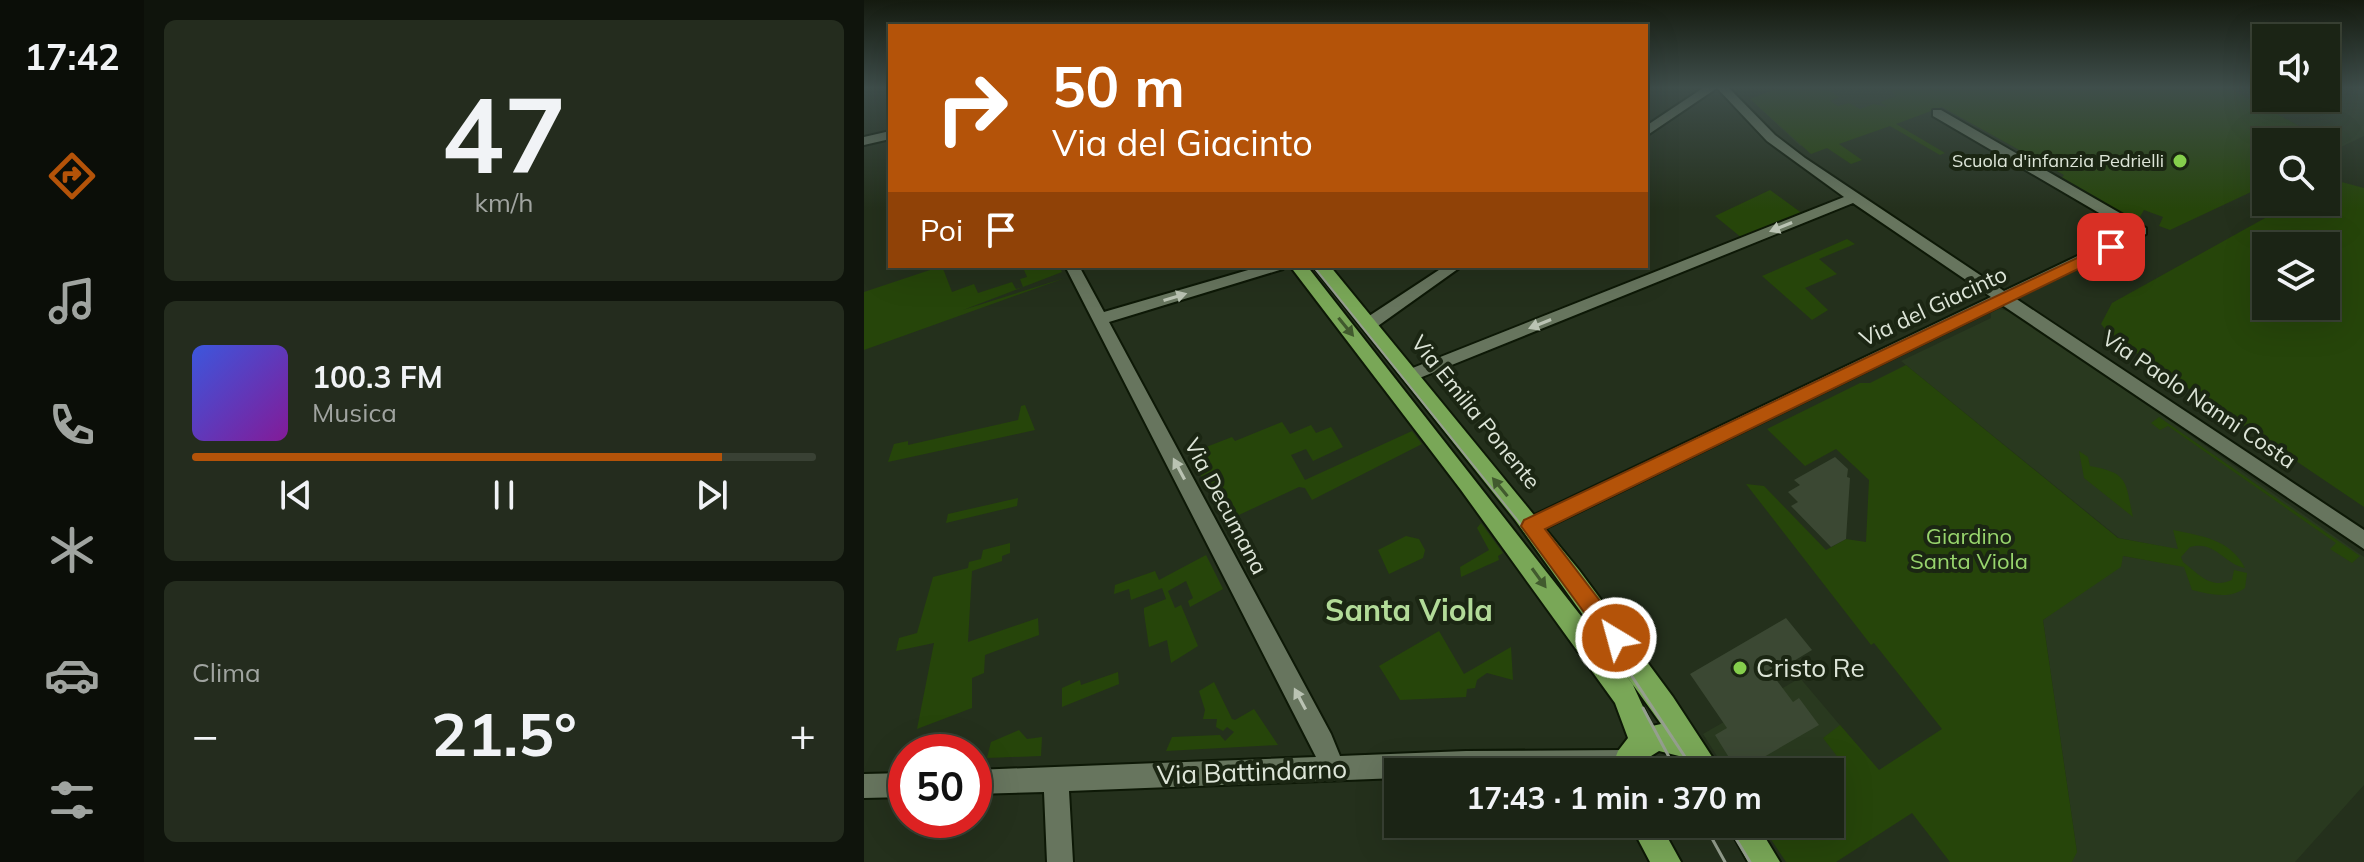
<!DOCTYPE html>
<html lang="it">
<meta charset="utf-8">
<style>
body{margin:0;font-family:Mulish,sans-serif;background:#242c1e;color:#f1f3f6;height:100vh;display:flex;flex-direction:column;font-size:30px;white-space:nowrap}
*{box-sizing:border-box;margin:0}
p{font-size:26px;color:#a0a4a0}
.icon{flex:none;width:44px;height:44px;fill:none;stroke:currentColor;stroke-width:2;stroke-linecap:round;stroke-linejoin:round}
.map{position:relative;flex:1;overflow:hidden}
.details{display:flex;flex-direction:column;gap:20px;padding:20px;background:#0f140c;width:720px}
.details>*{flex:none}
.hud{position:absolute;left:24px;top:24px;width:760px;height:244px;border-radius:0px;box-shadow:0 8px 32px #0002,0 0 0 2px #394134;background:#b45309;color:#fff;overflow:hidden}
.controls{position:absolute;left:1388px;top:24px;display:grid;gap:16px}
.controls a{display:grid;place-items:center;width:88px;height:88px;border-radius:0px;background:#1b2415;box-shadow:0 8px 32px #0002,0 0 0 2px #394134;font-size:40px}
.speed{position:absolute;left:24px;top:734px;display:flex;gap:16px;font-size:40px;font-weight:700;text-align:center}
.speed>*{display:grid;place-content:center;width:104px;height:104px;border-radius:50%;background:#1b2415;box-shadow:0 8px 32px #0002,0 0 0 2px #394134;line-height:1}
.speed .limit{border:12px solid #d22;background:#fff;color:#111}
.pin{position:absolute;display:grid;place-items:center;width:68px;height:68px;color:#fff;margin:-34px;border-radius:16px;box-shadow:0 4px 12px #0006}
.me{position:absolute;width:88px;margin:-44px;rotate:323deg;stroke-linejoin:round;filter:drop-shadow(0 0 6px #0008)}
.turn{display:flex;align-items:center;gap:28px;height:168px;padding:0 32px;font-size:36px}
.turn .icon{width:104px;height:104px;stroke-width:2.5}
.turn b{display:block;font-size:56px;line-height:68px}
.then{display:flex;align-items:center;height:76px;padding:0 32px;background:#0003;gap:16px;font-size:30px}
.big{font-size:60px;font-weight:700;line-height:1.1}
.details .widget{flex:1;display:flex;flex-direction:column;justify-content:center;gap:12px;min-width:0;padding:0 28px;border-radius:12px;background:#242c1e}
.details .dial{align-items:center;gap:0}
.dial b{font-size:104px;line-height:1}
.song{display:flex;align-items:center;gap:24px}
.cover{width:96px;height:96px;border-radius:12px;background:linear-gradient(135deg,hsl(230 70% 55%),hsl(290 70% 35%))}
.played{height:8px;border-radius:4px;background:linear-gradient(90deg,#b45309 85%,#394134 85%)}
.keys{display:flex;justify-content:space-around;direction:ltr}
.heat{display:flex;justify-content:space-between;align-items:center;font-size:44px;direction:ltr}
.trip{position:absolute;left:520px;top:758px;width:460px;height:80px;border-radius:0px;background:#1b2415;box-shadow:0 8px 32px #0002,0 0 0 2px #394134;font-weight:700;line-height:80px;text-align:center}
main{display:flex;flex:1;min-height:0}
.menu{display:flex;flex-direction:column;width:144px;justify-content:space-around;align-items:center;background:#0b0e08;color:#a0a4a0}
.menu .icon{width:56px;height:56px}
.menu .current{color:#b45309}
.menu b{font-size:36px;color:#f1f3f6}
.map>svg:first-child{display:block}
</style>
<main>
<nav class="menu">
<b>17:42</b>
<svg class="icon current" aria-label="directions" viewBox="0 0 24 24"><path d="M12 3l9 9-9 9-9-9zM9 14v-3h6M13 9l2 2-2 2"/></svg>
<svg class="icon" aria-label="music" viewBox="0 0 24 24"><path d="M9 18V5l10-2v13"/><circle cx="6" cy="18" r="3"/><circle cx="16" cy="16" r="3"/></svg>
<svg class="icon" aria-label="phone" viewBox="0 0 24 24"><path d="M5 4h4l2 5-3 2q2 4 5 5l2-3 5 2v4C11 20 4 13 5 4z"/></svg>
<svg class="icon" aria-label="climate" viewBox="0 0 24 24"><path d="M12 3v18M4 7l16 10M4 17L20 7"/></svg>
<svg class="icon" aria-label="car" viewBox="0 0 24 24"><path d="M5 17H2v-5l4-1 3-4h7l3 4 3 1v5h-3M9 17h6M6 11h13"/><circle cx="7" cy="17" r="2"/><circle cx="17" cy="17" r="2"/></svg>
<svg class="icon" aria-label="filters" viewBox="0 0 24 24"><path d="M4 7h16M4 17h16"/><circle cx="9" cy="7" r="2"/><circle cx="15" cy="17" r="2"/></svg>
</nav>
<section class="details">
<div class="widget dial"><b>47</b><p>km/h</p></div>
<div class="widget">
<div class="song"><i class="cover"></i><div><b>100.3 FM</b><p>Musica</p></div></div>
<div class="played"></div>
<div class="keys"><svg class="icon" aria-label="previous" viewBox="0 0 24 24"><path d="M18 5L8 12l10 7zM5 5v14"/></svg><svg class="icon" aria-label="pause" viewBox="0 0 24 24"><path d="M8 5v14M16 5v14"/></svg><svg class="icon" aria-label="next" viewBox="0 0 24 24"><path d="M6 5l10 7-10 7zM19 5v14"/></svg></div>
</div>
<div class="widget"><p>Clima</p>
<div class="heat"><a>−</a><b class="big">21.5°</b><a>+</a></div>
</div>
</section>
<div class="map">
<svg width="1500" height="862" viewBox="0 0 1500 862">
<rect width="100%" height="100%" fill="#24301c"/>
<path fill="#29391f" d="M914,88H1025L1053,104L936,146L886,99Z
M1366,88H1402V98H1462V88H1500V136L1475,148Z
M1135,309L1152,313L1500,557V785L1431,862H1197L1213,852L1179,620L1259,556L1319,566L1315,550L1255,538L1037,361L1127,318V313Z
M936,678L1014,770L966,799V772H863L839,734Z"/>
<path fill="#26450a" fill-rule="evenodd" d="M914,88H968L964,90L975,97L966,101L974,106L985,103L996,109L1010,104L1023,107L1016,102L1032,96L1025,88H1366L1475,148L1462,155V142H1402V185L1306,230L1295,226L1299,217L1280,210L1274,220L1268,221L1196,180L1200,175L1078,107L1032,124L1081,153L1076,155L1026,126L975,144L998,160L987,164L963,148L947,154L886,99Z
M1470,180L1500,188V507L1247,336L1237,324L1248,303L1430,202H1462V184ZM1402,246H1462V306H1402Z
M906,190L939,214L878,238L851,216Z
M983,239L991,244L955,259L973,274L941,288L964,310L948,320L898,276Z
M78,266L88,292L110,284L114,293L148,282L152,289L159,287L156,279L163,277L160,270L195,266L198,272L99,310L201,278L0,350V292Z
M1042,365L1254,538L1314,549L1309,530C1338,536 1366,539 1381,568C1360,564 1351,540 1326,547L1317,557L1319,562C1334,573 1346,590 1368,580L1370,570L1383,573L1381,588C1365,600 1346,594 1328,590L1320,567L1259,556L1257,567L1179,620L1213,852L1208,862H1086L1048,813L972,862H922L904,835L923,824H966V774L979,764L959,738L976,725L1015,770L1078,729L1010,643L1007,645L882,484L900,486L962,550L982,539L1002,542L1005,480L972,449L941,466L903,429L996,383H1006Z
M161,405L171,430L24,462L30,444L44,441V445L154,420L157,406Z
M1295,417L1496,556L1488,563L1466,549L1472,543L1304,426L1296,430L1287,423Z
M418,422L426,434L447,425L452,433L467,427L479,447L449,461L442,449L427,455L441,480L548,431L558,444L448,500L441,488L435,487L362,521L327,458L338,453L337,449L368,437L371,441Z
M1215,451L1224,457L1226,466C1265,473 1261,481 1269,517L1220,478Z
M154,498L153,506L82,523L84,514Z
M617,523L639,553L634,556L635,560L597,577L596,567L625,550L613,528Z
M542,536L555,539L561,550L559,558L525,574L514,550Z
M146,543V553L138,556V561L108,571L104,642L174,618L175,635L121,655L120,673L108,678V708L53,729L70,643L32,651L35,638L53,633L69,577L104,568L105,562L117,559L119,550Z
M342,555L359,589L326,607L324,601L329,598L322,581L304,591L311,608L317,605L334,646L307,663L303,640L285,647L280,613V608L302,599L298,588L267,600L265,589L250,594L251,585L291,571L295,580Z
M575,631L600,674L647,647L649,680L623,673L613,680L611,688L603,689L602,697L536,700L515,666Z
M254,672L255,684L198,707V688L216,680L217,685Z
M350,682L368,719L371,720L390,709L414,745L302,751L308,737L356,735L361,741L370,732L363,727L359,731L352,727L353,719H339L341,710L335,691Z
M155,730L163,739L178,737L177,756L123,758L127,742Z"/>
<path fill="#3b4833" d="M971,457L984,469L983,477L986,478L982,539L967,547L927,506L934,502L924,492L936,485L930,480Z
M922,618L948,650L908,674L929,702L935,698L955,725L874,772L851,735L863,728L826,674Z"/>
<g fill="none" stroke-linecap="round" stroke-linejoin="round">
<defs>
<path id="minor" d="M839,88H853L782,136V126Z
M853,88H865L911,135L941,158L1140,291L1266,231L1069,116V110H1077L1282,228V234L1151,298L1500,530V549L1138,305L674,532L667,534L660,532L657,526L660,520L1127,297L989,203L553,379H541L539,375L541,371L980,197L903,141Z
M26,131V139L0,145V137Z
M201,266H215L240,312L398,266H421L419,269L245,322L467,734L476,756L602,751L762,750L771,753L774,762L771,771L534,772V778L205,791L209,862H183L180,792L110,794V770L452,757Z
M581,266H598L511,328H499L497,324L499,320Z
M42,773V797L0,798V774Z"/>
<path id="major" d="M426,266H443L746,653L769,685L788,726L797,724L651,520L449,266H466L715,570L809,697L858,772H828L819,757L795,751L779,761L774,772H746L754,751L764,738L751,703L597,490Z
M766,824H796L817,862H786Z
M863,824H893L916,862H884Z"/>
</defs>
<use href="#minor" stroke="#0d1806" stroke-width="4"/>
<use href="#major" stroke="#0d1806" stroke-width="4"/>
<use href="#minor" fill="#67755e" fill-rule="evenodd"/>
<use href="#major" fill="#79a757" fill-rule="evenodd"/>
<path stroke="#959f8f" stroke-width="2" d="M449,266L663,532"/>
<path stroke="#959f8f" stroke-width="3" d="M662,530L744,640L831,772
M779,708L813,772
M840,824L861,862
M863,824L886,862"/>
</g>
<defs><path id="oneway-solid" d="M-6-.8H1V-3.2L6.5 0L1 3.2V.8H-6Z" transform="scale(2)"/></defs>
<g fill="#bac3b3">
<use href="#oneway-solid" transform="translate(917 227) rotate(158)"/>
<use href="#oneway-solid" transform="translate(311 297) rotate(-17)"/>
<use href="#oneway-solid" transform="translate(676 324) rotate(158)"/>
<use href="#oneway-solid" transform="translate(315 469) rotate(-118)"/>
<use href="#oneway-solid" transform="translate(436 699) rotate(-118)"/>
</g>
<g fill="#415a2e">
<use href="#oneway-solid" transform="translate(482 327) rotate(51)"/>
<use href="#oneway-solid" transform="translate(636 487) rotate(-129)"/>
<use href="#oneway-solid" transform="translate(675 578) rotate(54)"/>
</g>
<linearGradient id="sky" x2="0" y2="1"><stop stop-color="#141a0f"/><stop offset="0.42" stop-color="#3f4e4b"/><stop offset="1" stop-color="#3f4e4b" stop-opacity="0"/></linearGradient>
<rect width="1500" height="209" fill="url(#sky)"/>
<path fill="#b45309" stroke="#753606" stroke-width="2" d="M1247,242L1255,247L1253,250L681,529L759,631L763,638L759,645L752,648L744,645L657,526L660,520Z"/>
<g fill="#85cf4c" stroke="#1b2613" stroke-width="3">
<circle cx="1316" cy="161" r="8"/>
<circle cx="876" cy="668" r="8"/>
</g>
<g text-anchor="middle" stroke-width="8" stroke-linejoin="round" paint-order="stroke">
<g font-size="18" fill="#dde5d8" stroke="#1b2613" text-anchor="end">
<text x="1300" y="167">Scuola d'infanzia Pedrielli</text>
</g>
<g font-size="22" fill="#dde5d8" stroke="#1b2613">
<text transform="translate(1069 306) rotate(-25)" y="8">Via del Giacinto</text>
<text transform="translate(1335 399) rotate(34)" y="8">Via Paolo Nanni Costa</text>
<text transform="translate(612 412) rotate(51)" y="8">Via Emilia Ponente</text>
<text transform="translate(362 506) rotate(62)" y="8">Via Decumana</text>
</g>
<g font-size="22" fill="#98d56d" stroke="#1b2613">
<text x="1105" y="544">Giardino<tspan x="1105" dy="25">Santa Viola</tspan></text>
</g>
<g font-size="26" fill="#dde5d8" stroke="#1b2613" text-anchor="start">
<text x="892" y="677">Cristo Re</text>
</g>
<g font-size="26" fill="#dde5d8" stroke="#1b2613">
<text transform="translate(388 772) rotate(-2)" y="9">Via Battindarno</text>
</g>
<g font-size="30" font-weight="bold" fill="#b2db98" stroke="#1b2613">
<text x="545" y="621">Santa Viola</text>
</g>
</g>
</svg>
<div class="controls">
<a><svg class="icon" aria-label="sound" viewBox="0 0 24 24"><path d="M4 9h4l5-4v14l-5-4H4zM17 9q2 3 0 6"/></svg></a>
<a><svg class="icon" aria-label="search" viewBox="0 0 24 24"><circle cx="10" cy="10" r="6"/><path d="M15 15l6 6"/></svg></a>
<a><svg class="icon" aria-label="layers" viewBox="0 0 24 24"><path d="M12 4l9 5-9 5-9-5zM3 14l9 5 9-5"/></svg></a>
</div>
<div class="speed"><div class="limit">50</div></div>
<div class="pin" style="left:1247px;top:247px;background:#d93025"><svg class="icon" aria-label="arrive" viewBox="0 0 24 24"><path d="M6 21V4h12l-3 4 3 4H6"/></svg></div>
<svg class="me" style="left:752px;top:638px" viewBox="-20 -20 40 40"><circle r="17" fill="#b45309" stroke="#fff" stroke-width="3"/><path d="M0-11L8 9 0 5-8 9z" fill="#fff"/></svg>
<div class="trip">17:43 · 1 min · 370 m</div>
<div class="hud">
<div class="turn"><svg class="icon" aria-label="right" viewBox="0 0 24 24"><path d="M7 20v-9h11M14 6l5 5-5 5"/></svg><div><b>50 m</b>Via del Giacinto</div></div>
<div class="then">Poi<svg class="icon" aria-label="arrive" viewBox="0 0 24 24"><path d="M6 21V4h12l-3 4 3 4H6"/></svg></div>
</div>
</div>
</main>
